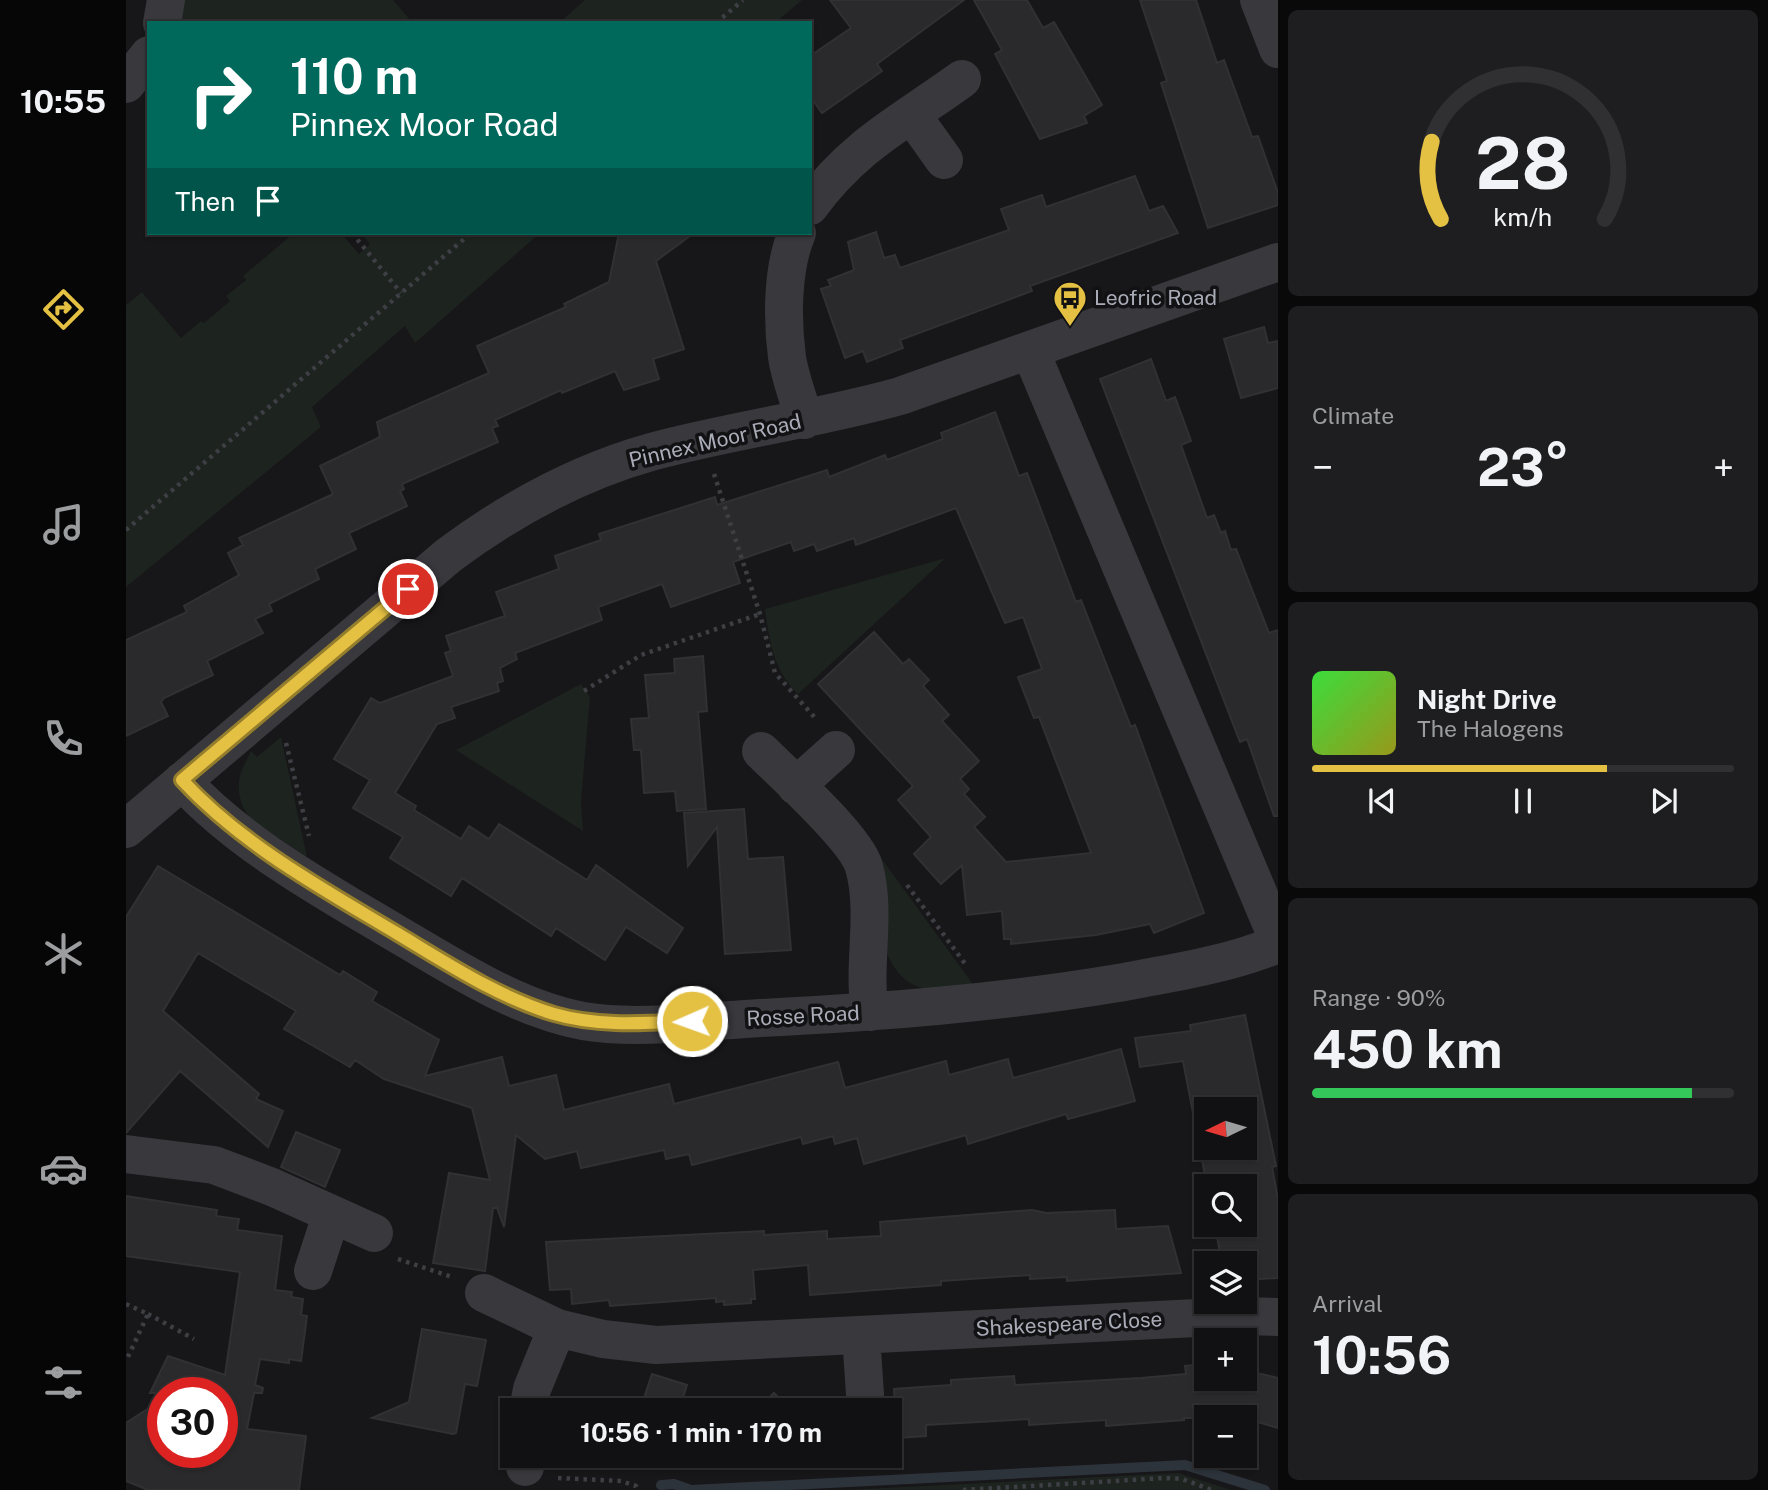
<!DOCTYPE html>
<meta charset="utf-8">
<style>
body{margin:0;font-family:"Public Sans",sans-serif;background:#1e1e20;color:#f1f3f6;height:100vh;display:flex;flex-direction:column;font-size:26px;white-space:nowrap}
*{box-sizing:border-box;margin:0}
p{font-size:23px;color:#9c9d9f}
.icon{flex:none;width:38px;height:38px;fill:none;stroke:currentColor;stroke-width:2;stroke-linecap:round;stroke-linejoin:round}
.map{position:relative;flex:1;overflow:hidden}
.sheet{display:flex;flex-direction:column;gap:10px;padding:10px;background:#09090a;width:490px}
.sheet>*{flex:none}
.hud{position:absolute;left:21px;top:21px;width:665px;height:214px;border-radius:0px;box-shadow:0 2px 5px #0004,0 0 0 2px #303032;background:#00695c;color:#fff;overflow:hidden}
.needle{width:46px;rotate:265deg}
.buttons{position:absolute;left:1068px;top:1097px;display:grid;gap:14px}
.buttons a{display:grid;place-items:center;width:63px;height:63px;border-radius:0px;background:#111012;box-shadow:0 2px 5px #0004,0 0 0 2px #303032;font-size:35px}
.speed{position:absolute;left:21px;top:1377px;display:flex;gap:14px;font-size:35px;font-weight:700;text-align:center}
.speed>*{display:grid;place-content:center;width:91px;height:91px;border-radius:50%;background:#111012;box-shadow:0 2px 5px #0004,0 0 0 2px #303032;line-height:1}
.speed .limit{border:10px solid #d22;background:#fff;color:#111}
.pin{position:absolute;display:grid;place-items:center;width:60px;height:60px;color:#fff;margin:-30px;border:4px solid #fff;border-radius:50%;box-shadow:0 2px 7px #0007}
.me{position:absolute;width:77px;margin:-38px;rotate:268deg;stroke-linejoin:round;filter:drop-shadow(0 0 5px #0008)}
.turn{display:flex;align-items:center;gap:24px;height:147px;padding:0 28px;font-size:32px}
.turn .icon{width:91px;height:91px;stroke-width:2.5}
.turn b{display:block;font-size:49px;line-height:60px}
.then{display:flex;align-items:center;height:66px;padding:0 28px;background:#0003;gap:14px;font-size:26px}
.big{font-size:52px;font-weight:700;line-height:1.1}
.sheet .tile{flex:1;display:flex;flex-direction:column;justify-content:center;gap:10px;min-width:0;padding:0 24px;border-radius:10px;background:#1e1e20}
.sheet .dial{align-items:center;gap:0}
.dial svg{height:182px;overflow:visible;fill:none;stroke:#303032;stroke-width:7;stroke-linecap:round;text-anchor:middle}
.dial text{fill:#f1f3f6;stroke:none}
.song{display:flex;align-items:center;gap:21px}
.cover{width:84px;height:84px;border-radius:10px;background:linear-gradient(135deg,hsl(120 70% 55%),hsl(60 70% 35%))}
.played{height:7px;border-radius:4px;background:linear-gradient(90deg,#e4c143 70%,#303032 70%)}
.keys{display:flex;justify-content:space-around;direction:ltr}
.heat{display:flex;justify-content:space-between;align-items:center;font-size:38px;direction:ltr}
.charge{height:10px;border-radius:5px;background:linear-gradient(90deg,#34c759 90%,#303032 0)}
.trip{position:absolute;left:374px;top:1398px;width:402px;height:70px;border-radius:0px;background:#111012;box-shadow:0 2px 5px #0004,0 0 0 2px #303032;font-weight:700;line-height:70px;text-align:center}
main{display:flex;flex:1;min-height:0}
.tab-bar{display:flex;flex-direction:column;width:126px;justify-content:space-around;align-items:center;background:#070607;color:#9c9d9f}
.tab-bar .icon{width:49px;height:49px}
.tab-bar .current{color:#e4c143}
.tab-bar b{font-size:32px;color:#f1f3f6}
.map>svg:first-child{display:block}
</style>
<main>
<nav class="tab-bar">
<b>10:55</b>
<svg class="icon current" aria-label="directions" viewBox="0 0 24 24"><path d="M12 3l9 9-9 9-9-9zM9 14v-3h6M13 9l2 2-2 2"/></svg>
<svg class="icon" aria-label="music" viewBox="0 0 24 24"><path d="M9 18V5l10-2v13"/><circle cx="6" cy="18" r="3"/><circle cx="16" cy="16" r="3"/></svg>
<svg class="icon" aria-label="phone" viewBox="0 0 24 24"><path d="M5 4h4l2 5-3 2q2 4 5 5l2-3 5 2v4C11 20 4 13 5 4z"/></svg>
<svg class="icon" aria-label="climate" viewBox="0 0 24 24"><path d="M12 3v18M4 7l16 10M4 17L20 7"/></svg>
<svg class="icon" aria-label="car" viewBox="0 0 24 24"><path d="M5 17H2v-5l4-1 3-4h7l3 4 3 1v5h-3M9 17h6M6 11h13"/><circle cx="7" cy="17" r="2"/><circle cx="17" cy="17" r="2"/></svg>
<svg class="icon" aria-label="filters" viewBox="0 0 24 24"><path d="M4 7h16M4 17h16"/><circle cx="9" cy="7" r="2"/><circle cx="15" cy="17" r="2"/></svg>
</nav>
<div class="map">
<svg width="1152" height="1490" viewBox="0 0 1152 1490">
<rect width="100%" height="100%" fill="#171618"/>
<path fill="#1d231e" d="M58,0H267L287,23H55Z
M459,0H676L649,23H433Z
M168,233H215L233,254L244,244L234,233H414L289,343L279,326L186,407L195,427L0,587V305L16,292L55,338L75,321L78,323L104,301L100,296L120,280L117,276Z
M820,558L672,694C648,672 643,640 639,609Z
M455,684L464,697L455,801L457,831L330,750Z
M155,737L181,857C151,839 109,823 113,781C114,770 121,761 125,751L131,757Z
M747,847L849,987C834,988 815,991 800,989C745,978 751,890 747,847Z
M1052,1473L1105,1490H718Z"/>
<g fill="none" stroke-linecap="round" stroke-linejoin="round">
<path stroke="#2d333b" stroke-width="10" d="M535,1485L548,1484L565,1490L1059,1465L1139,1490"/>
</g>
<path fill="#2a292c" stroke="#313134" stroke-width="2" fill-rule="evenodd" d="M704,0H838L751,64L756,71L696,113L684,96V56L725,28Z
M848,0H901L917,28L928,22L976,105L958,116L961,123L914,139L869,54L876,50Z
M1014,0H1070L1091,63L1098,60L1126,137L1132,136L1152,193V205L1082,228L1035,83L1041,81Z
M1009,176L1023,211L1037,206L1052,233L904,286L906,291L774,340L777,348L741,362L737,351L719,358L695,289L705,286L702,280L728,270L722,242L750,232L758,258L769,255L774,268L883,230L875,209L916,195L920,207Z
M493,233H568L530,261L558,349L527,359L533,379L498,390L489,371L436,393L435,390L369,420L372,426L366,428L372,442L276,484L278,489L274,491L281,506L223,533L230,549L189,569L193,579L143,604L146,611L129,619L137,633L81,661L87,675L38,698L35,702L42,716L0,736V640L61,612L58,606L113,575L102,553L117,545L113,538L207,494L194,466L254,437L251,422L363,373L351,346L440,307L438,304L483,282Z
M1138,327L1142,343L1152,341V388L1115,398L1098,339Z
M1025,359L1040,401L1049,397L1060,427L1065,441L1055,445L1081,518L1088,515L1095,533L1099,531L1105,550L1110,549L1143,633L1152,630V816H1148L1121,739L1114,742L974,379Z
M869,412L893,476L901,473L950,602L955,600L1005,727L1009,725L1078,913L1028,933L1024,924L970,935L885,944V939H878L876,911L841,915L836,865L815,884L788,854L805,837L772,800L787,786L692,684L748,632L777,664L783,659L803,680L797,686L823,715L816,721L853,761L834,779L843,789L838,794L859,817L848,827L880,862L965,853L913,717L908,718L892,677L916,669L897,617L879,623L830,508L730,545L728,538L691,551L688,544L668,551L665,542L607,562L614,583L545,607L536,584L472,607L476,620L389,653L391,659L374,668L377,681L371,683L373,691L325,707L329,718L311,724L269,793L290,806L288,810L335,839L343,826L363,839L373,824L461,880L470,865L557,928L541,953L500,927L479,960L430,928L425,936L336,878L325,896L264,858L277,837L227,808L244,780L208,759L245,698L254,703L327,676L319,653L325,651L320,636L379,616L370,592L433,569L429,556L475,540L473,534L589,497L591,505L701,470L703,477L759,455L761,460L817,439L815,433Z
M577,656L581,711L572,712L580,809L551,811L549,791L518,793L515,750H508L505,719L523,718L519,675L549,673L548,659Z
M618,809L622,859L657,857L665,950L599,954L591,827L562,866L558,813Z
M32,866L214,975L217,971L251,992L246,1001L313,1040L299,1076L376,1057L383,1086L430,1075L438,1110L543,1084L548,1104L712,1062L719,1088L820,1061L823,1075L882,1059L887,1078L995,1049L1009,1101L942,1119L940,1114L842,1144L840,1135L738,1164L731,1138L709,1144L707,1136L677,1144L675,1137L566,1165L563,1154L540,1159L538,1150L455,1168L451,1151L419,1159L390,1135L378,1227L371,1208H367L359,1271L307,1263L323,1173L364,1180L346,1108L258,1079L229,1060L224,1067L158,1029L170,1011L72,953L37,1011L133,1094L130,1099L157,1111L142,1147L54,1071L0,1133V917Z
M1119,1015L1150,1166L1146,1167L1152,1200V1278L1118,1280V1264H1096L1089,1225H1118V1186H1081L1057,1061L1014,1067L1009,1038L1065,1031L1064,1025ZM1080,1110H1118V1148H1080Z
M170,1132L214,1150L199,1187L155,1167Z
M0,1196L91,1210L90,1216L113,1219L111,1230L156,1236L149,1290L166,1292L165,1297L177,1299L175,1315L181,1316L175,1361L163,1359V1363L134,1359L129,1385L137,1388L136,1393H128L121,1429L180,1436L173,1490H22L0,1481V1423L37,1399V1452H96V1393H24L42,1356L99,1375L114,1272L0,1256Z
M906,1210L920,1213L989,1210L990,1229L1042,1226L1055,1273L941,1281V1277L904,1279V1275L815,1281V1285L684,1295L682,1265L627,1270L629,1299H625V1303L598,1305V1301L590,1302V1298L484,1306L483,1300L446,1304L445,1289L424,1290L420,1242L638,1231V1235L701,1231V1239L755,1236L754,1222Z
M296,1329L360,1340L351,1386L339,1384L330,1433L327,1434L246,1418L283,1402Z
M1080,1364V1379H1118V1370L1152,1378V1428L1118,1418H1058V1420L980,1426V1420L903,1425V1419L800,1425V1436L771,1438L768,1389L825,1385V1380L888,1376L889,1385L1015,1378L1060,1374L1059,1366Z
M526,1374L561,1385L553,1410H514Z
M648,1393L666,1410H630Z"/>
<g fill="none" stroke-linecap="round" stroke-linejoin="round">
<path stroke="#3e3f44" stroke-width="4.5" stroke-dasharray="3.5 5" stroke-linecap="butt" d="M590,23L617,0
M226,233L275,293
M588,474L634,614L649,673L691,720
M0,530L345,233
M458,691L515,655L634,614
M160,743L183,836
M781,885L840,965
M272,1259L326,1277
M0,1304L22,1314L0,1361
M22,1314L68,1339
M432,1478L495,1481L510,1486L512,1490
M837,1490L1038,1478L1056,1479L1086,1490"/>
<path stroke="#38383d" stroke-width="38" d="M1133,0L1152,49
M36,23L40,0
M0,84L23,55
M786,115L818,160
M684,206C727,146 778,121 836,79
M671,233C656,268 656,319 661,357C664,378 673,399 678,420
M904,350L1152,940
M635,751C659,775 730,838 738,867C751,914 736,965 744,1012
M56,781C115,845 196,889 271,934C330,968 389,1008 457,1021C508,1030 581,1021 634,1018C754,1012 873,1003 992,983C1047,973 1100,965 1152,944
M670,786L710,750
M0,829L323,555C385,509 450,473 525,452C607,430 692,419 774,396L1152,262
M0,1154L88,1165L146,1187L248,1233
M187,1271L205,1216
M358,1293L431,1328
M735,1335L739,1394
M402,1410L406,1389L431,1328L477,1339L530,1345L1111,1316L1152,1317
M399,1456V1467"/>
</g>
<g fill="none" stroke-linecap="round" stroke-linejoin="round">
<defs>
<path id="route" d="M282,589L56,780C116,845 197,889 272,934C322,964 372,997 428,1014C473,1027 520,1023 566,1021"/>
</defs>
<use href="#route" stroke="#947d2c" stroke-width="18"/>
<use href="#route" stroke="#e4c143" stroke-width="12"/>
</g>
<defs>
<symbol id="bus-pin" viewBox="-11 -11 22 30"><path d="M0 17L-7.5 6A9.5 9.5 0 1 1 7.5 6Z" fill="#e4c143" stroke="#121113"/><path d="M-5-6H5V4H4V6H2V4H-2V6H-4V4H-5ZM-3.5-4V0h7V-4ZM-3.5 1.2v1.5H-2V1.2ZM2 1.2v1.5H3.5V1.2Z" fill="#111"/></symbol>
</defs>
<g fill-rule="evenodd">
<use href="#bus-pin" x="925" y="279" width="38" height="52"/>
</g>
<g text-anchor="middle" stroke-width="7" stroke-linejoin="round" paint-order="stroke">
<g font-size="21" fill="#a9acb7" stroke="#121113" text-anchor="start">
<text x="968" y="305">Leofric Road</text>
</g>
<g font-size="21" fill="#a9acb7" stroke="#121113">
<text transform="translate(589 441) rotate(-13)" y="7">Pinnex Moor Road</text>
<text transform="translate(677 1016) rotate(-3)" y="7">Rosse Road</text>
<text transform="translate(943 1324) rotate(-3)" y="7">Shakespeare Close</text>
</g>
</g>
</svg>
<div class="buttons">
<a><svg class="needle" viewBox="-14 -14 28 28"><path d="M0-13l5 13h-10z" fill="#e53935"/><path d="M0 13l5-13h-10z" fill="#9c9d9f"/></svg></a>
<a><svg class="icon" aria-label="search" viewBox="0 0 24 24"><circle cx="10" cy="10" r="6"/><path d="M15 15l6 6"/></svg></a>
<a><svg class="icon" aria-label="layers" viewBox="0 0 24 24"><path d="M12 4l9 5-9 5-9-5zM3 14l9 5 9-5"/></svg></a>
<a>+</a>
<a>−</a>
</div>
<div class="speed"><div class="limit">30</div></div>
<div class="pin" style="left:282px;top:589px;background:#d93025"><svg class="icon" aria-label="arrive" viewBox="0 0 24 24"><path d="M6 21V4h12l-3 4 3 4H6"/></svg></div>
<svg class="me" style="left:566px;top:1021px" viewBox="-20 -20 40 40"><circle r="17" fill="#e4c143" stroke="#fff" stroke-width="3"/><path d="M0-11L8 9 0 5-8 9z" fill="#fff"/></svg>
<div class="trip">10:56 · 1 min · 170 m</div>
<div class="hud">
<div class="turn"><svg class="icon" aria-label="right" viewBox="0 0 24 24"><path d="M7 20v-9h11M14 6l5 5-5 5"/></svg><div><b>110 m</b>Pinnex Moor Road</div></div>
<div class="then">Then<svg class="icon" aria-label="arrive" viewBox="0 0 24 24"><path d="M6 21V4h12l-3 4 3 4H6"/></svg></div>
</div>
</div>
<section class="sheet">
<div class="tile dial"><svg viewBox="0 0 100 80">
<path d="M14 69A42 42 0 1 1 86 69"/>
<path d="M14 69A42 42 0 0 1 10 35" stroke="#e4c143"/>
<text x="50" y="56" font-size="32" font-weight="700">28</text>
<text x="50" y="72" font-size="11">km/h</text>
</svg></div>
<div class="tile"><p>Climate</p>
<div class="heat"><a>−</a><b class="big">23°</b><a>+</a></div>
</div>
<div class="tile">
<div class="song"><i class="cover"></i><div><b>Night Drive</b><p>The Halogens</p></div></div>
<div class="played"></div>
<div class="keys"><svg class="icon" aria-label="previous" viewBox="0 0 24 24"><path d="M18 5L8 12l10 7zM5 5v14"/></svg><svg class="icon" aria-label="pause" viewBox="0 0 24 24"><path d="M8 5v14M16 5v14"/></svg><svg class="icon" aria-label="next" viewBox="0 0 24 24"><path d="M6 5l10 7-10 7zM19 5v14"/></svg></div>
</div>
<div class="tile"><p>Range · 90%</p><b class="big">450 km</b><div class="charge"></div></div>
<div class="tile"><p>Arrival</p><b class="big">10:56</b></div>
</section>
</main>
